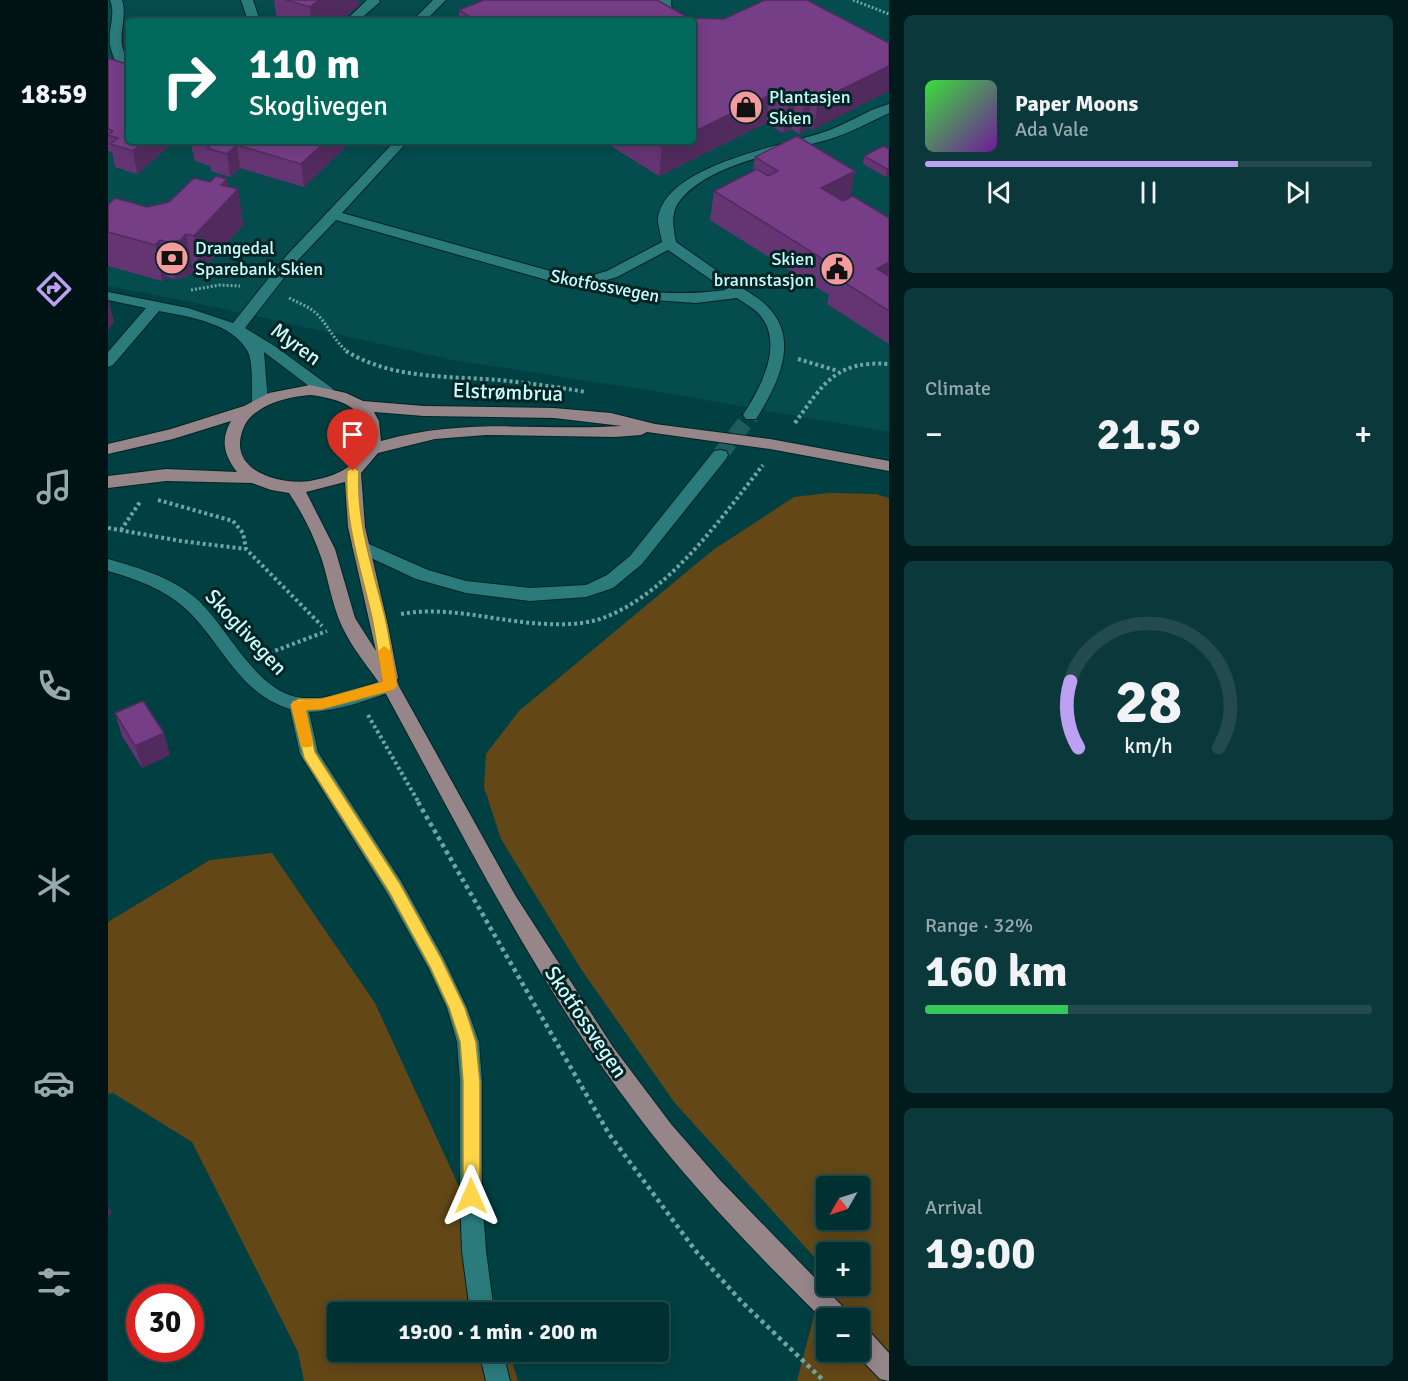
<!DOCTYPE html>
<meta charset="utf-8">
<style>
body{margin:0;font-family:Signika,sans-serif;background:#0b383a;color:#f1f3f6;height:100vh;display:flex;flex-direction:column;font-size:22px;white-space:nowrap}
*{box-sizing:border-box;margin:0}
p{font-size:20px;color:#96a9ac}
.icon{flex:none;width:33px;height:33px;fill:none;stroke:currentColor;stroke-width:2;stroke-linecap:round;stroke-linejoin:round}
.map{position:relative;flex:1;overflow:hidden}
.sheet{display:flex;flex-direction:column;gap:15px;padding:15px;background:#011a1c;width:519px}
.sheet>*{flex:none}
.guide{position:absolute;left:18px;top:18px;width:570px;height:126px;border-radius:6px;box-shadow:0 3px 15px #0003,0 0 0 2px #234b4d;background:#00695c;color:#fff;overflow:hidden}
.needle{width:39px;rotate:231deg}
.tools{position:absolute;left:708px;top:1176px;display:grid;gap:12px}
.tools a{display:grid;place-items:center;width:54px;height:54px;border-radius:6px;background:#013032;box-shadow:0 3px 15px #0003,0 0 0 2px #234b4d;font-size:30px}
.speed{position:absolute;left:18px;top:1284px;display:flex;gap:12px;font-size:30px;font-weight:700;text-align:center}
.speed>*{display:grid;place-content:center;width:78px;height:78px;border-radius:50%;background:#013032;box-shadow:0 3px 15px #0003,0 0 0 2px #234b4d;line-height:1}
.speed .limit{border:9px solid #d22;background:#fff;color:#111}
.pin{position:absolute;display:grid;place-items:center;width:51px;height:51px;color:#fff;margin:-62px -26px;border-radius:50% 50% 50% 0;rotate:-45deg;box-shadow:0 0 6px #0007}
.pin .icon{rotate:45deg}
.me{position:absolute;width:66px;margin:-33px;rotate:0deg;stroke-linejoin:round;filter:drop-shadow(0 0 4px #0008)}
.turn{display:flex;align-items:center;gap:21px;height:126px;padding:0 24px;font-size:27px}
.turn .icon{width:78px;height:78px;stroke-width:2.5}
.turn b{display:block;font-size:42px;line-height:51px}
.big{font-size:45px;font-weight:800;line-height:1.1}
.sheet .widget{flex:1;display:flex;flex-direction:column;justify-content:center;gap:9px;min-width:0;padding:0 21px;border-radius:9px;background:#0b383a}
.sheet .dial{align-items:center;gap:0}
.dial svg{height:156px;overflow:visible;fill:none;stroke:#234b4d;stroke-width:7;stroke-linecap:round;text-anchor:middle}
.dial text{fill:#f1f3f6;stroke:none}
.song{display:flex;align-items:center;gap:18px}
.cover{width:72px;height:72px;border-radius:9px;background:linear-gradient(135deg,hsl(120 70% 55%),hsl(280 70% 35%))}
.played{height:6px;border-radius:3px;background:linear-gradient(90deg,#bca0f2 70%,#234b4d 70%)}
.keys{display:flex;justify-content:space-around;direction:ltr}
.heat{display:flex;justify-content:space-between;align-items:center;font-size:33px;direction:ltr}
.charge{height:9px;border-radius:4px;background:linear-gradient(90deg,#34c759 32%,#234b4d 0)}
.trip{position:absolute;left:219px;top:1302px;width:342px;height:60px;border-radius:6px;background:#013032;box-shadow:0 3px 15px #0003,0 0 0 2px #234b4d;font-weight:800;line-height:60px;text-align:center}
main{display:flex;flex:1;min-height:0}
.dock{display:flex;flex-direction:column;width:108px;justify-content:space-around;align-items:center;background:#001314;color:#96a9ac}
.dock .icon{width:42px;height:42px}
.dock .on{color:#bca0f2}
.dock b{font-size:27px;color:#f1f3f6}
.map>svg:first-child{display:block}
</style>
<main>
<nav class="dock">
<b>18:59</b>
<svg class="icon on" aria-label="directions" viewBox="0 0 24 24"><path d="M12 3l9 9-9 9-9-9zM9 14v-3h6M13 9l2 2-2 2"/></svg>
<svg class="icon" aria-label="music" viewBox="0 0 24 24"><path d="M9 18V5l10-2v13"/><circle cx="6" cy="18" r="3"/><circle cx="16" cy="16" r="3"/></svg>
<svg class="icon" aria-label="phone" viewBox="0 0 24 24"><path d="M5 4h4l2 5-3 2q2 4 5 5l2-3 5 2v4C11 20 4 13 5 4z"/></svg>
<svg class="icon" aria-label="climate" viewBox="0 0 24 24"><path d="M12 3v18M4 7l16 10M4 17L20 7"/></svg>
<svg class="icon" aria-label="car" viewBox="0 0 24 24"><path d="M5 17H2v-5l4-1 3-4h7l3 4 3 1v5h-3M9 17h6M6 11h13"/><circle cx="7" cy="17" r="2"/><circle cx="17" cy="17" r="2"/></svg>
<svg class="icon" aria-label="filters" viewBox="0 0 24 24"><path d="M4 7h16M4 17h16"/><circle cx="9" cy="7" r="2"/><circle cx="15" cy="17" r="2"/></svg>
</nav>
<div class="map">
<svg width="781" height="1381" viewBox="0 0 781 1381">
<rect width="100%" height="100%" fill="#014042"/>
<path fill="#044c4e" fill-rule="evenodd" d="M0,0H781V432L557,393L345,360L111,308L0,286ZM21,21H585V141H21Z"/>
<path fill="#634717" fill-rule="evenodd" d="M721,493L768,494L781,498V1381H689L718,1270L566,1102L473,969L393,839L376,787L378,754L411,711L605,550L686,497ZM718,1186H752V1220H718ZM718,1252H752V1286H718ZM718,1318H752V1352H718Z
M164,853L267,1003L354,1193L390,1312H230V1352H401L410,1381H196L190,1352L84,1142L5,1093L0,1094V922L102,860Z"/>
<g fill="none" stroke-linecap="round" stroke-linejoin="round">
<path stroke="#1f5c5e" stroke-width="16" stroke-dasharray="16 8" stroke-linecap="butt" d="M612,455L643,415"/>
<defs>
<path id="minor" d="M2,0H14C19,15 12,29 14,45C16,57 23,65 20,78C12,75 3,53 2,44C0,29 8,15 2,0Z
M133,0H145L152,21H140Z
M259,0H271L272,2L250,21H237Z
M325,0H338L317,21H304Z
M551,0H563L564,17L567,21H555L552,17Z
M781,104V113C762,122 742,133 722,139C676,153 606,161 573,199C562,212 565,227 568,242C588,256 608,270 628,284C638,291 650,297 658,305C694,339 669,386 648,419H638L635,415C653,387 679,340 648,311C642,306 635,302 629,298L588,303L516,298L439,280L228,220L189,261L137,328L168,347L224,388L227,392L224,396H214L156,352L160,403L152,408L147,407L144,403C144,391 145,362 140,352C125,323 82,317 51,311L5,365L0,367V352L38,308L0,300V292L80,308L125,323L179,255L287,141H300L234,213L471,279L499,271L554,242C553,235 550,226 550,220C554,166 673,146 713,133C737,126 758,110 781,104ZM560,250L618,290C575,296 531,293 488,283L509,277Z
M612,450L618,451L620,455L618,459L534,564L505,588L478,597L422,601L358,593L308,579L246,550L244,546L246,542L252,540L320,570L358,581L422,588L478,585L499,575L522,556L606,451Z
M0,559C32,568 66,578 91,601C120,629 147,688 188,697C219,703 253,687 282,678L288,680L291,685L288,690C260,700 231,711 201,712L210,752L293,881L335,957L359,1008L371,1042L374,1082V1196L378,1251L386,1312H362L354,1251L352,1196V1082L349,1042L339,1008L321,969L279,893L192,754L182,709C131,694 114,643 78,609C56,589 28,579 0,571Z
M371,1352H395L402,1381H378Z"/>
<path id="major" d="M202,385L238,393L255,401L316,406L446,408L503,413L547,424L662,439L781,461V471L662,449L539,432L533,435L507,437L378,435L327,439L270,453L253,473L257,527L280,626L290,678L288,681L407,895L505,1047L563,1124L611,1179L738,1310L742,1318H718V1323C651,1256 584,1188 527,1112C428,982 356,837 278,694C267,674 250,657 239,636C225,612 222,586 214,560C206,536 195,514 181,493L163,490L144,483L58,481L0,488V476L58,469L129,472C116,455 112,440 123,421L65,439L0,454V444L63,429L136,406L161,393ZM202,395C226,398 260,406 258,436C258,448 252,456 244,464C232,474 217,478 202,481C173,485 121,472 134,432C137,423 142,416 150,411C165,400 184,397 202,395ZM266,412L316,416L446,418L514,426C428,431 359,417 273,441L271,421ZM237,482L240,527L268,651L247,618L227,549L198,492Z
M752,1328L761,1331L781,1353V1381L772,1379L746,1352H752Z"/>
</defs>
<use href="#minor" stroke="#022425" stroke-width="2"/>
<use href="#major" stroke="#022425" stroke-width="2"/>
<path stroke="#6fa5a6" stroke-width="3" stroke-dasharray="2 2" stroke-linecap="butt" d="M745,0L781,14
M83,290L112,285L132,286
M181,298C191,303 202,307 210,315C221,327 227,342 240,352"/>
<path stroke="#6fa5a6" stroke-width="4" stroke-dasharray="3 3" stroke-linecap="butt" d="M238,351C283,379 339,376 391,380C420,383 449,387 478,392
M690,359L730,371
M687,423C715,384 728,360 781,364
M50,500L125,521L135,533L138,549
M0,528L73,541L138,549L214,626
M13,530L32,502
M293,614C338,606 379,619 424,623C448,625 477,626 500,616C563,590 614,517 655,465
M156,655L219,631
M260,715L311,803"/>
<path stroke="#6fa5a6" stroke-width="4.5" stroke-dasharray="4 4" stroke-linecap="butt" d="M310,802L501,1134L587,1250L634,1302L716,1381"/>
<use href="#minor" fill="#2b7b7d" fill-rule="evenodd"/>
<use href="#major" fill="#968689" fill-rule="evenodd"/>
</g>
<path fill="#653573" d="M166,0H250L251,6L231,21H169Z
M551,1L581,18L781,43L705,130L699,126L698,130L691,134L683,129L675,133L658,123L551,176L498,143L499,141H585V21H351V10Z
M0,58L67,141L29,174L7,167L4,152L0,151Z
M81,141H244L196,187L132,168L122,177L103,171L102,166L87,161L82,141Z
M781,149V176L778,177L755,164L756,156Z
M647,157L747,171L742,198L781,218V344L719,304L721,295L602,220L606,191L645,171Z
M120,186L130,189L135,225L92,273L85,271L80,276L67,279L59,277L54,281L0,266V205L39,207L61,202Z
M7,713L62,755L34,768L14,736Z"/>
<path fill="#522b5e" d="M211,0H250L251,6L231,21H204L202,7Z
M781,66V91L705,130L710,101Z
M662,95L658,123L551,176L554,147L567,141H585V132Z
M702,96L700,103L703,102L698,130L691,134L697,99Z
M688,101L683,129L675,133L680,105Z
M36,141H67L29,174L25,151Z
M218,141H244L196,187L193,164Z
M129,145L132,168L122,177L119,154Z
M781,168V176L778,177L779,169Z
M747,171L742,199L708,217L713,188Z
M119,179L121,198L130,189L135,225L92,273L86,236L113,185Z
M78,234L85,271L80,276L67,279L60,242Z
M52,240L59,277L54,281L47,245Z
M781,262V287L769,269Z
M0,297L6,322L0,331Z
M56,733L62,755L34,768L27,746Z
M0,1206L4,1213L0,1217Z"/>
<path fill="#753e86" stroke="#522b5e" stroke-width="1.5" d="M178,0H211L202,7Z
M376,0H549L581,18L616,19L657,0H699L781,43V66L710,101L702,96L697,99L703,102L696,105L688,101L680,105L662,95L585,132V21H368L351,10Z
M0,58L21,65V141H36L25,151L2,144L10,138L0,135L5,131L0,129Z
M689,136L747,171L713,188L735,201L745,196L781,218V262L769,269L781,276V311L725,275L732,271L726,266L606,191L649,169L660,176L670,171L647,157Z
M93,141H218L193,164L129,145L119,154L99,148L104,144Z
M543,141H567L554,147Z
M775,146L781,149V168L779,169L756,156Z
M108,176L119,179L113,185L130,189L86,236L78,234L73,240L60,242L52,240L47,245L0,232V205L7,198L39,207L61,202L86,178L102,182Z
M35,701L56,733L27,746L7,713Z"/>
<path fill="#ffd54a" stroke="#a68a30" stroke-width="1.5" d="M245,467L251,471C248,521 265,569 277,617C282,639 285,663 289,685L282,691L214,709L198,710L207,752L291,882L333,958L357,1008L368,1042L372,1082V1196L369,1202L363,1204L357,1202L355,1196V1082L352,1042L341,1008L322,967L281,892L196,758L183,705L190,699H214L275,682C271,661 268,639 264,618C253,570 236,521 239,471Z"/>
<path fill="#f59e0b" d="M276,646L283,651L289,685L287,689L214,709L198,710L205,743L203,747H193L183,705L185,701L214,699L275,682L270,651Z"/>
<defs>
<symbol id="shop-disc" viewBox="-11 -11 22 22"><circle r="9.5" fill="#f59b9e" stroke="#022425"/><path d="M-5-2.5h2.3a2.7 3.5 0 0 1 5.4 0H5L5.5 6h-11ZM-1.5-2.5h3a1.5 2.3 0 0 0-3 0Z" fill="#111"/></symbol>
<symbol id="bank-disc" viewBox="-11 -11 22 22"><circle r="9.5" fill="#f59b9e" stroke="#022425"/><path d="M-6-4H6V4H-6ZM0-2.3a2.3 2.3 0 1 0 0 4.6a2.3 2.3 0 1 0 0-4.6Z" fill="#111"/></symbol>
<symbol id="civic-disc" viewBox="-11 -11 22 22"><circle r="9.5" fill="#f59b9e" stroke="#022425"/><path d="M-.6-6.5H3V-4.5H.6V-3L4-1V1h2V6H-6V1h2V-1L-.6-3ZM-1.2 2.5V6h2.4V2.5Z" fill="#111"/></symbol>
</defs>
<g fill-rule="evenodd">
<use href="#shop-disc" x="619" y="88" width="38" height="38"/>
<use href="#bank-disc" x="45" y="239" width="38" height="38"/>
<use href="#civic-disc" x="710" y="250" width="38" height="38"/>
</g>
<g text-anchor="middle" stroke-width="6" stroke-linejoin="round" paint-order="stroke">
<g font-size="18" fill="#ccfbfb" stroke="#022425" text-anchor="start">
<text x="661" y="103">Plantasjen<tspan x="661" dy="21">Skien</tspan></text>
<text x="87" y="254">Drangedal<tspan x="87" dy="21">Sparebank Skien</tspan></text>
<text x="706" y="265" text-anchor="end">Skien<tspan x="706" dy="21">brannstasjon</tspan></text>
</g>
<g font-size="18" fill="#ccfbfb" stroke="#022425">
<text transform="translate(497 286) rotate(11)" y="6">Skotfossvegen</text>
</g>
<g font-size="21" fill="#ccfbfb" stroke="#022425">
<text transform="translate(188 344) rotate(36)" y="7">Myren</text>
<text transform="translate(400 392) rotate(2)" y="7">Elstrømbrua</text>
<text transform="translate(138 632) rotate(47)" y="7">Skoglivegen</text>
<text transform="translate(478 1022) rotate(56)" y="7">Skotfossvegen</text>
</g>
</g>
</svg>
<div class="tools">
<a><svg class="needle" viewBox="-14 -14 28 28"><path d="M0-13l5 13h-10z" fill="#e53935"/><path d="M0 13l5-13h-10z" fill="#96a9ac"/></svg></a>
<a>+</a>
<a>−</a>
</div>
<div class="speed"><div class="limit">30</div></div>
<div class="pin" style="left:245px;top:471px;background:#d93025"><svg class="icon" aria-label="arrive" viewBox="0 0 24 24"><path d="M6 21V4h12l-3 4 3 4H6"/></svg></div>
<svg class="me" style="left:363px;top:1196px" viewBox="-20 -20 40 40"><path d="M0-17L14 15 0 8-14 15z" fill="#ffd54a" stroke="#fff" stroke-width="4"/></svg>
<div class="trip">19:00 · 1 min · 200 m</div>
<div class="guide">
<div class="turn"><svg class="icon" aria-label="right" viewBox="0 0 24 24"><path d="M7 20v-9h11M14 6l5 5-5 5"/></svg><div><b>110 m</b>Skoglivegen</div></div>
</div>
</div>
<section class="sheet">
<div class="widget">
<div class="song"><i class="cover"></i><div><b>Paper Moons</b><p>Ada Vale</p></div></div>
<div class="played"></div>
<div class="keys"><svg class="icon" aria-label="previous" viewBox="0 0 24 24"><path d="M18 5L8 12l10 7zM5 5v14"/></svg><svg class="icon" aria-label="pause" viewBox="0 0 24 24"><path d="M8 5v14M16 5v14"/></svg><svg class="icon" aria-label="next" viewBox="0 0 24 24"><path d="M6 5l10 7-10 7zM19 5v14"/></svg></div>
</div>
<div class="widget"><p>Climate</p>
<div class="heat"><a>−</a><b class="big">21.5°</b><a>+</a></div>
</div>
<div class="widget dial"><svg viewBox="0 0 100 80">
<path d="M14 69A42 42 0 1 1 86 69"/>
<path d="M14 69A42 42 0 0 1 10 35" stroke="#bca0f2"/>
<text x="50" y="56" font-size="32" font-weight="700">28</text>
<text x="50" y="72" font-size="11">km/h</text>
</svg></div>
<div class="widget"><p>Range · 32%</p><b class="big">160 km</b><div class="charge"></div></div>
<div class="widget"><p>Arrival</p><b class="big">19:00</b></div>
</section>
</main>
